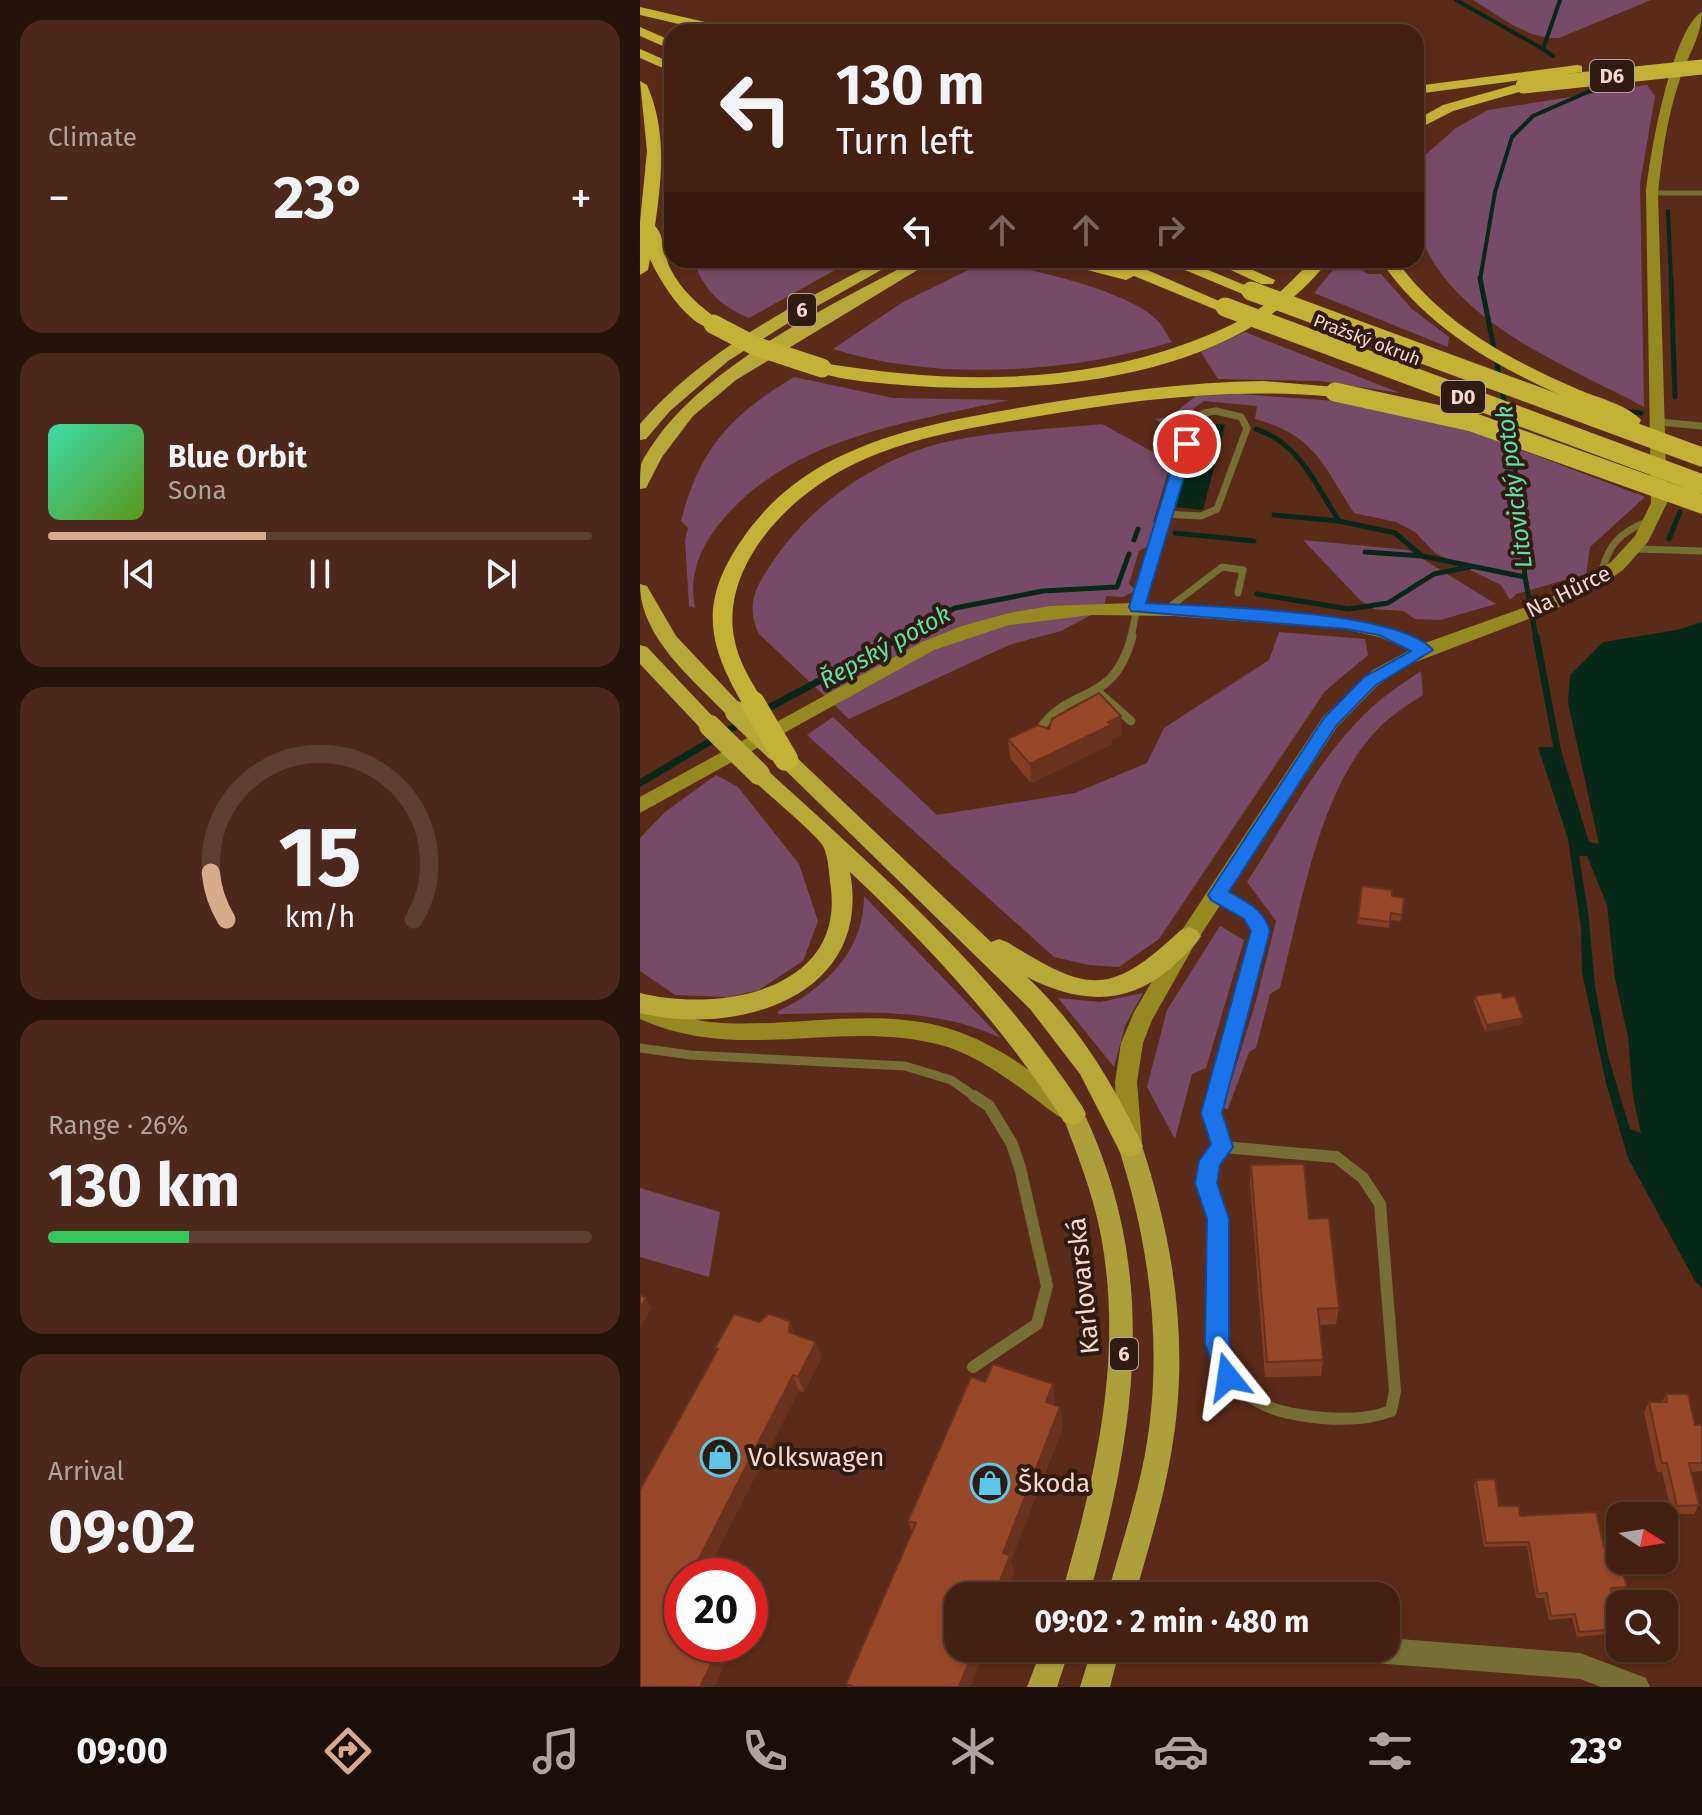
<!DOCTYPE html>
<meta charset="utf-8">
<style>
body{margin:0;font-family:"Fira Sans",sans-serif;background:#4b281b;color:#f1f3f6;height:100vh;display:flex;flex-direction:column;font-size:30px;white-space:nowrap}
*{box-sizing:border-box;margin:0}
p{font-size:26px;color:#afa39f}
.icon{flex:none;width:44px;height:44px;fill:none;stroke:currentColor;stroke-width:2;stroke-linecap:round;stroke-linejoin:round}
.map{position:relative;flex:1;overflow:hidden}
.side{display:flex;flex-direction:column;gap:20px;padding:20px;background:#25120a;width:640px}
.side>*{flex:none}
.guide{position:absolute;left:24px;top:24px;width:760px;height:244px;border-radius:24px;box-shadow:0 2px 6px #0004,0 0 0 2px #5c3e32;background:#442012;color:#f1f3f6;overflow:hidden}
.needle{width:52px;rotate:102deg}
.buttons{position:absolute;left:966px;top:1502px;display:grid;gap:16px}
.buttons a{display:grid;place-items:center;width:72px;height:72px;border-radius:16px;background:#442012;box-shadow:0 2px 6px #0004,0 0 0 2px #5c3e32;font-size:40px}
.speed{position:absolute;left:24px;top:1558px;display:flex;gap:16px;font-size:40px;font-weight:700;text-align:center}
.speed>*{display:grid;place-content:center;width:104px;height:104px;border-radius:50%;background:#442012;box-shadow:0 2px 6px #0004,0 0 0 2px #5c3e32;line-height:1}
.speed .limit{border:12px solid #d22;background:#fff;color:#111}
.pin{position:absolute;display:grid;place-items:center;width:68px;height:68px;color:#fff;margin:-34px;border:4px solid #fff;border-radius:50%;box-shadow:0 2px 8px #0007}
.me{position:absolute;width:88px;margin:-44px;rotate:345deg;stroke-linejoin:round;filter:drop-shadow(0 0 6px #0008)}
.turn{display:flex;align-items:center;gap:28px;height:168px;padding:0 40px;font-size:36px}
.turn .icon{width:104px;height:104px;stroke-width:2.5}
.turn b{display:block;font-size:56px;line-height:68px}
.lanes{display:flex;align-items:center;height:76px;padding:0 40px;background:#0003;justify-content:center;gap:40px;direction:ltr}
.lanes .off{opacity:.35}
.big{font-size:60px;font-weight:700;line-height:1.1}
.side .card{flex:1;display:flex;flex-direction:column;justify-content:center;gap:12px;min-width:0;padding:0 28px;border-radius:24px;background:#4b281b}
.side .dial{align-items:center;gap:0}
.dial svg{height:208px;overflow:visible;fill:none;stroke:#5c3e32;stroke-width:7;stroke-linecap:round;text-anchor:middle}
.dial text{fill:#f1f3f6;stroke:none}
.song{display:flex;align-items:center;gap:24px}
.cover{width:96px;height:96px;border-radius:12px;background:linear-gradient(135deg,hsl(160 70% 55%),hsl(90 70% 35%))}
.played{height:8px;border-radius:4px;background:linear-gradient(90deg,#d6ab8b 40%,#5c3e32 40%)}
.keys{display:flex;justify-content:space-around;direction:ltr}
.heat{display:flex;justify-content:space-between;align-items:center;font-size:44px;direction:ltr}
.charge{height:12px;border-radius:6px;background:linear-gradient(90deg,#34c759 26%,#5c3e32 0)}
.trip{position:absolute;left:304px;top:1582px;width:456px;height:80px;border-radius:24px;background:#442012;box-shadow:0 2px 6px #0004,0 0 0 2px #5c3e32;font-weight:700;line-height:80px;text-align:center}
.menu{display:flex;height:128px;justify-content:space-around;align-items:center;background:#1b0d07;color:#afa39f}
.menu .icon{width:56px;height:56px}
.menu .current{color:#d6ab8b}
.menu b{font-size:36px;color:#f1f3f6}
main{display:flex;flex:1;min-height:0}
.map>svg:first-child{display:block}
</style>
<main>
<section class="side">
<div class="card"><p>Climate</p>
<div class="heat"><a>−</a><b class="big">23°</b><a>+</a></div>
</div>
<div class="card">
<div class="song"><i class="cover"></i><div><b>Blue Orbit</b><p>Sona</p></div></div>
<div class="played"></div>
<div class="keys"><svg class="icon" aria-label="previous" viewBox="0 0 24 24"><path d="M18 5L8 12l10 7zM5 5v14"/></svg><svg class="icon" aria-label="pause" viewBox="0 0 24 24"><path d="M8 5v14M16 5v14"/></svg><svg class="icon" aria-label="next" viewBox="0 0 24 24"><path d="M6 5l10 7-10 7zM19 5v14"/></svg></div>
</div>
<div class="card dial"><svg viewBox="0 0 100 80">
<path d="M14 69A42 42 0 1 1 86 69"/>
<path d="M14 69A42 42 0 0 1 8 51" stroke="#d6ab8b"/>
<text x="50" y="56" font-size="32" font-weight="700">15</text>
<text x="50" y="72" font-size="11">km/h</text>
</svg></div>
<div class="card"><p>Range · 26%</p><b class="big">130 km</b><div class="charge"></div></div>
<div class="card"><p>Arrival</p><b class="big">09:02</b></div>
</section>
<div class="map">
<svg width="1062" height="1687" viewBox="0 0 1062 1687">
<rect width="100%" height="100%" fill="#5a2b18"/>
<path fill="#774b67" d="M833,0H1011L919,38C888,40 858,15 833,0Z
M1007,85L1015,96L1000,184L1004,407C926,365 802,319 777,224C772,207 776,182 776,163L816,128L848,110Z
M52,260H213L109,318C77,304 67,292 52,260Z
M349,260C393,271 487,289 518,321C524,327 527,336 532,342C430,373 296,382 193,349L263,302Z
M701,260H717V266L728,274H741L772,309L809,337L808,347L674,293Z
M605,332L760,393L680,381L578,379L561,352Z
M154,377L253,398L369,400C265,423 145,438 76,528C58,552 49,578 55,608L49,606L45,540L48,528L41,521C60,448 91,415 154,377Z
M598,394L709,402L808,422L1005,497L950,547L946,574L876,594L870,600L861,585L795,553L775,532L756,522L714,513C683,465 675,435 615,419L617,406L564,401L546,414L538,442L533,439L534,433L515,419L529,417L556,396Z
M462,424L531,462L513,522L517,523L510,545L499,551L489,584L496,590L483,597L466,596L464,608L421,631L369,645L209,719L119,634C104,603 118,583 136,557C170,508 225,468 281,449C335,431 405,430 462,424Z
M663,540L768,550L856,604L800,620L775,619L763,611L734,609L720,600Z
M639,632L725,639L728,655L685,691L519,939L479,967L449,965L414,957L167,735L193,717L297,815L435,793L507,763L524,728L629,660Z
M781,671L783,695C768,705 751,715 739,728C679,787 661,908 640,988L630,994L616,1048L609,1052L588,1109L583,1108L616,1001L636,921L607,882C642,829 673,768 717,722C735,702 758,686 781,671Z
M76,775L98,787L159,864L178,921L163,961L119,990L89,997L35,995L0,971V838L25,812Z
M224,896L361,1038C290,1005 215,1013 139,1014L137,1012C185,988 224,952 224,896Z
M580,926L604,940L566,1068L552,1074L535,1139L507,1087L527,1010Z
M503,993L485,1026L474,1067L418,998L460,1002Z
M0,1188L80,1212L69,1277L0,1257Z"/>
<path fill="#072719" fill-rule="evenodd" d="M559,422L585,425L563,510L535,507Z
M1062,622V1288L1055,1281L988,1158L966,1083L942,972L941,928L928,839L898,747H920L949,842L959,844L928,703L930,675L963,642L1037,630ZM939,856H947L967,905L975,979L988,1037L993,1097L1001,1133L990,1129L968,1056L955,986L948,912Z"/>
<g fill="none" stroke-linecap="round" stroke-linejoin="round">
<path stroke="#072719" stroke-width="4" d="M816,0L903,49
M913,56L903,49L920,0
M1028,211L1031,280
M840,280L855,192L872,137L893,116L950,91L952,87L945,82"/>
<path stroke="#072719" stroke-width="5" d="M840,278L873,446L885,577L896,638
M1031,278L1035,397
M983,411L1001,413
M616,429C659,443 676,485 699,521L755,533L782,556
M634,515L699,521
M535,533L614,541
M1029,539L1040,512
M494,540L498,529
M725,552L782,556L885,577
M617,594L709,609L748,603L794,574L830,567
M259,638L315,608L403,591L477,587L489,554"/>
<path stroke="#072719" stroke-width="7" d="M896,636L918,753
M123,711L263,636
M0,783L101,723"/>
<path stroke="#766e34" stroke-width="5" d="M1012,193H1062"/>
<path stroke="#766e34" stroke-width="7" d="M576,411L601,417L607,428L577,509L561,516L525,514L554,421L564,413Z
M1019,422L1062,426
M996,549L1062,551
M960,579C967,545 979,532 1011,520
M527,609L582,567L603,570L598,593
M491,638L497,607L525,514"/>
<path stroke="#766e34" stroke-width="9" d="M456,690L491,721
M404,737L400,729C432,683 473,708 492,636
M0,1048L50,1055L265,1066L311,1080L337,1098
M576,1098L620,931L611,913L577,895"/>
<path stroke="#766e34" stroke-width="12" d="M577,1096L572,1113L583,1147
M583,1147L696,1157L723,1178L740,1204L755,1391L751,1411C722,1422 690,1420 660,1415C553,1399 579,1308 578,1228C578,1192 556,1180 583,1147Z
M333,1367L397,1324L407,1286L380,1168L372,1144L349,1106L334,1096"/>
<path fill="#766e34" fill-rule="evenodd" d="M746,1638L940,1653L1006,1678L1010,1687H961L940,1679L708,1661L699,1657L695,1648H746Z"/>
<path fill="#978921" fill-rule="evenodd" d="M1062,12C1062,36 1046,59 1039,82C1027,118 1022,155 1018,193L1027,503L1008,542L983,570L951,592L915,609L765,666L737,686L697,727L556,942L512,1020L503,1043L497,1082L502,1142L498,1149L490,1152L482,1149L478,1142L475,1082L481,1043L494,1012L542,930L683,717L733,670L770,650L739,637L704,629L534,616L451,615L369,625L294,650L0,813V797L282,642L322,626L369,613L410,606L492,603L704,618L751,628L785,643L903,601L939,584L971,562L995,536L1011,503L1006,193C1009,158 1032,28 1062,12Z
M0,1000C24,1008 44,1019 70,1022C144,1029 222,1008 296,1025C348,1037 391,1071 434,1102L437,1109L434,1116L426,1119L418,1116C381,1089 342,1055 297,1044C198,1019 99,1064 0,1019Z"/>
<path fill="#ad9f3c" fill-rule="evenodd" d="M433,1104L441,1107C521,1271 496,1428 449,1596H421C455,1479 484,1358 461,1236C453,1193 437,1154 422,1114L425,1107Z
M490,1136L498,1139L502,1146C535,1246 550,1349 531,1454C523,1502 508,1549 495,1596H467C480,1549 496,1502 505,1454C524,1350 510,1246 478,1146L482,1139Z
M402,1648H430L417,1687H387Z
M452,1648H480L470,1687H440Z"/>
<path fill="#b8a838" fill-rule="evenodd" d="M241,260H259L156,318L88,361L30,411L6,439L0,440V424C65,349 154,305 241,260Z
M276,260H294L96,380L53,416L22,457L6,488L0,489C0,482 0,472 1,465C3,458 9,450 13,444C67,364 191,305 276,260Z
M0,584L7,586L36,636L103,707L106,712L103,717H89C54,680 0,638 0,584Z
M0,645L7,647L77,721L80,726L77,731H63L0,664Z
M146,752L153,754L351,942L359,939L367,942C449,993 469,997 541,930L549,927L557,930L561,936C554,948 541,958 531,968C486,1007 438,1003 387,977C438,1025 473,1083 503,1146L499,1154L490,1157L481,1154L440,1074L390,1009L139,764L136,759L139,754Z
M119,766L126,769C242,875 356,973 442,1106L446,1114L442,1122L433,1125L424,1122C364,1027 291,948 210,872C233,996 98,1037 0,1013V993C75,1012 203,993 191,889C189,877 189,857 183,846C176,834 125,792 112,779L108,774L112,769Z"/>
<path fill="#c3b235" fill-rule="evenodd" d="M0,7L95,29L97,32H73L0,15Z
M0,27L32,41V50L0,36Z
M0,49L32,63V72L0,58Z
M937,65L942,66V72L776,94V86Z
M0,81L7,85C27,131 22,177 15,226C24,234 24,256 30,268C41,290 59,306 79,320L82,324L79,328C52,334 19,280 10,259L8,270L0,275V222L7,151Z
M874,85L879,86V92L813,111L776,130V120L803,105Z
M418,260H446L471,266L462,260H484L593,307L585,312L579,311L494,276L486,280L420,263Z
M521,260H544L619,291L617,295H605Z
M569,260H591L635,280L633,284H621Z
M672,260H689C595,381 403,396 261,385C243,383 185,380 173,368L182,363C303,383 429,386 545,344C575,333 608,319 632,299C646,287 659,273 672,260Z
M740,260H756C801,322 866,358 935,388C954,397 987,404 1001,420L999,424H985C891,382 801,348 740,260Z
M624,381L695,387L704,392L695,397C591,387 491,400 388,418C324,429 254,440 197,473C165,492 138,515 117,546C99,573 88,605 94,637C98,662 112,682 124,703L121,708H105C68,646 58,604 101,541C123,508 151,483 185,464C247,430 320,418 389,406C467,393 544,382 624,381Z"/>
<path stroke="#b8a838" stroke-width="22" d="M96,712L136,750
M70,726L119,774"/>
<path stroke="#c3b235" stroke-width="15" d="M883,86L1062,67"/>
<path stroke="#c3b235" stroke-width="19" d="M611,291L1062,457
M585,307L1062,484
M73,324L115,346L182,368
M695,392L832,422L1062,504"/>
<path stroke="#c3b235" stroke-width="24" d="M113,703L146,759"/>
</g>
<path fill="#823e23" d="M409,729L482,734L472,739V744L391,783L370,758L368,739Z
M722,886L752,896L764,898L761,921L750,920L749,928L717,924Z
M835,996L863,998L883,1018L882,1024L845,1032L834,1002Z
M611,1165L669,1219L699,1308L696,1324L680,1325L683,1360L681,1376L625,1377L610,1183Z
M155,1335L182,1357L164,1392L159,1391L42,1576V1644H88L92,1650L74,1687H0L76,1352L75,1348Z
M1026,1394L1055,1425H1062V1471L1051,1472L1059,1505L1054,1514H1032L1022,1472H1017L1004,1412L1009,1402H1022Z
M415,1404V1405L420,1407L423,1427L371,1560L374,1573L365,1596H318V1648H345L330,1687H208L206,1684L272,1532L268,1521Z
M836,1480L859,1506L964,1547L987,1587L984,1592H972L980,1627L978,1633L937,1637L932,1618L909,1620L904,1598H896L887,1546L844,1547L834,1485Z"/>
<path fill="#6a321d" d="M481,716L482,734L472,739V744L391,783L390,764Z
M883,1018L882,1024L845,1032L847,1025Z
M6,1298L12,1308L0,1328V1308Z
M150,1321L156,1337L149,1332Z
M176,1342L182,1357L164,1392L158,1377Z
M153,1375L159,1391L65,1576H50Z
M413,1384L415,1404L408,1422L406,1402Z
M420,1407L423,1427L371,1560L374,1573L365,1596H354L363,1553Z
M42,1591V1621L38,1629L29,1616Z
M81,1644H88L92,1650L74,1687H60Z
M334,1648H345L330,1687H319Z"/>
<path fill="#974829" stroke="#6a321d" stroke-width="2" d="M459,693L481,716L468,722L471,725L390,764L368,739L398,725L409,729L412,719Z
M722,886L752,890V896L764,898L762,915L751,913L750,922L718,918Z
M861,992L863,998L875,996L883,1018L847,1025L835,996Z
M664,1164L669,1219L689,1218L699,1308L678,1309L683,1360L627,1362L611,1165Z
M0,1295L6,1298L0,1308Z
M94,1314L119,1322L129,1314L150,1321L149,1332L176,1342L158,1377L153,1375L50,1576H42V1591L29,1616L42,1622V1644H81L60,1687H0V1490L78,1349L75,1348Z
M353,1364L413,1384L406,1402L420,1407L363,1553L370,1555L354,1596H318V1648H334L319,1687H214L206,1684L276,1523L268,1521L331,1377L345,1382Z
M1026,1394H1048L1055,1425H1062V1463H1049L1059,1505L1037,1506L1027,1463H1022L1009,1402H1027Z
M855,1479L859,1506H879L880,1516L956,1512L964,1547H976L987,1587L971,1588L980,1629L939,1632L935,1614L911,1616L907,1593L898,1594L889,1542L846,1543L836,1480Z"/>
<path fill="#1a73e8" stroke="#114b97" stroke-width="2" d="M547,440L554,444L506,603C565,607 757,609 793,650L736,685L696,726L589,892C608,903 624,909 630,931L582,1113L593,1147L580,1165L577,1183L589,1219V1343L599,1377L596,1385L588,1388L579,1385L565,1343L567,1219L555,1183L559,1161L571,1144L561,1113L611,931L604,919L571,900L568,895L684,718L724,677L771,651L739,635L706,629L491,611L489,607L539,444Z"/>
<defs>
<symbol id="shop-ring" viewBox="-11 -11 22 22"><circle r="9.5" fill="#301b13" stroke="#5dc7e8" stroke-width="1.5"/><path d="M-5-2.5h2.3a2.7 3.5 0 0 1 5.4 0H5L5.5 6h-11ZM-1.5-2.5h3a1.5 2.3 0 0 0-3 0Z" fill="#5dc7e8"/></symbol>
</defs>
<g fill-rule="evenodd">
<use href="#shop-ring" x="58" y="1435" width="44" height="44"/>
<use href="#shop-ring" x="328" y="1461" width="44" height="44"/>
</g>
<g text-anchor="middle" stroke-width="8" stroke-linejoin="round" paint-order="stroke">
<g font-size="18" fill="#f7d8cc" stroke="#301b13">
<text transform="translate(727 340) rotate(21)" y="6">Pražský okruh</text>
</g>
<g fill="#301b13" stroke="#bb9f94" stroke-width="2">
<rect x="950" y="60" width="44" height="32" rx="6"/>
<rect x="148" y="294" width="28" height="32" rx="6"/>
<rect x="801" y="381" width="44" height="32" rx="6"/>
<rect x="470" y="1338" width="28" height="32" rx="6"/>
</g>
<g font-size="20" font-weight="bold" fill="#f7d8cc">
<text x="972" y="83">D6</text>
<text x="162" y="317">6</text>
<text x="823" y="404">D0</text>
<text x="484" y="1361">6</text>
</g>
<g font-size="22" fill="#f7d8cc" stroke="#301b13">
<text transform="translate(928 591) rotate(-26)" y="8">Na Hůrce</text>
</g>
<g font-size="24" font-style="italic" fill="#5de2a7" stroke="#301b13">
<text transform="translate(874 487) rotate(-97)" y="8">Litovický potok</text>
<text transform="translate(245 647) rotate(-29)" y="8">Řepský potok</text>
</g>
<g font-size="26" fill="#f7d8cc" stroke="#301b13">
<text transform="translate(443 1286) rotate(-96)" y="9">Karlovarská</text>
</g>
<g font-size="26" fill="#f7d8cc" stroke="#301b13" text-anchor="start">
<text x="108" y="1466">Volkswagen</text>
<text x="378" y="1492">Škoda</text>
</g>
</g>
</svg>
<div class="buttons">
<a><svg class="needle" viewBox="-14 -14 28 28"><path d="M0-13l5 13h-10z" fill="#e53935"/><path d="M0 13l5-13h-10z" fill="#afa39f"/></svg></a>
<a><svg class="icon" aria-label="search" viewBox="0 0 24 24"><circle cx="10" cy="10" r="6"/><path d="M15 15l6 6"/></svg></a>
</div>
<div class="speed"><div class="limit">20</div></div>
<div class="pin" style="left:547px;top:444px;background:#d93025"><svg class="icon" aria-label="arrive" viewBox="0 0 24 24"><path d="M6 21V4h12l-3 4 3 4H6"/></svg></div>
<svg class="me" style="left:588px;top:1377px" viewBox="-20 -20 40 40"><path d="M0-17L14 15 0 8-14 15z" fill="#1a73e8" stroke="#fff" stroke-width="4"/></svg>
<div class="trip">09:02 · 2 min · 480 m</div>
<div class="guide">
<div class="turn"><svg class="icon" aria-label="left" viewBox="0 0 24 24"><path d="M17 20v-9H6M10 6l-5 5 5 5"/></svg><div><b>130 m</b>Turn left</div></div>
<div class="lanes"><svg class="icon" aria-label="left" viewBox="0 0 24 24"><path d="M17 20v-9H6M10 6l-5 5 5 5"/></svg><svg class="icon off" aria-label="ahead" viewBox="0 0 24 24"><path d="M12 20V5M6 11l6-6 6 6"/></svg><svg class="icon off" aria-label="ahead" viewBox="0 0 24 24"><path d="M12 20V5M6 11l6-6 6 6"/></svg><svg class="icon off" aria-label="right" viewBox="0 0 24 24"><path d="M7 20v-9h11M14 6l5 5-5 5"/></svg></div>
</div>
</div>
</main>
<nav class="menu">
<b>09:00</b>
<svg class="icon current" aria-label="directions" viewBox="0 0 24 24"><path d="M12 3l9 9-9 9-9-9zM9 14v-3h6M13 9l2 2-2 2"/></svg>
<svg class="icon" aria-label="music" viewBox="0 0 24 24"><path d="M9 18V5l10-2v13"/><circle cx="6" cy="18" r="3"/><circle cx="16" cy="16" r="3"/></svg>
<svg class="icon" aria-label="phone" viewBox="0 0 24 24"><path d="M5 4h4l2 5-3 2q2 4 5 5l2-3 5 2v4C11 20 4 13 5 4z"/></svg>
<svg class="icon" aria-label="climate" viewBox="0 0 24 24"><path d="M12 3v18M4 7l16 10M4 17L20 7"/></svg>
<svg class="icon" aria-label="car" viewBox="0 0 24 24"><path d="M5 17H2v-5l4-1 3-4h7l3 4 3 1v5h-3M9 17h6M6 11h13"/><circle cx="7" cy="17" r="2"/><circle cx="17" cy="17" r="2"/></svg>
<svg class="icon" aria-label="filters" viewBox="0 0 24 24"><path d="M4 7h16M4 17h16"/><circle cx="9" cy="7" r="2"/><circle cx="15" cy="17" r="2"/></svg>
<b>23°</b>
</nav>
